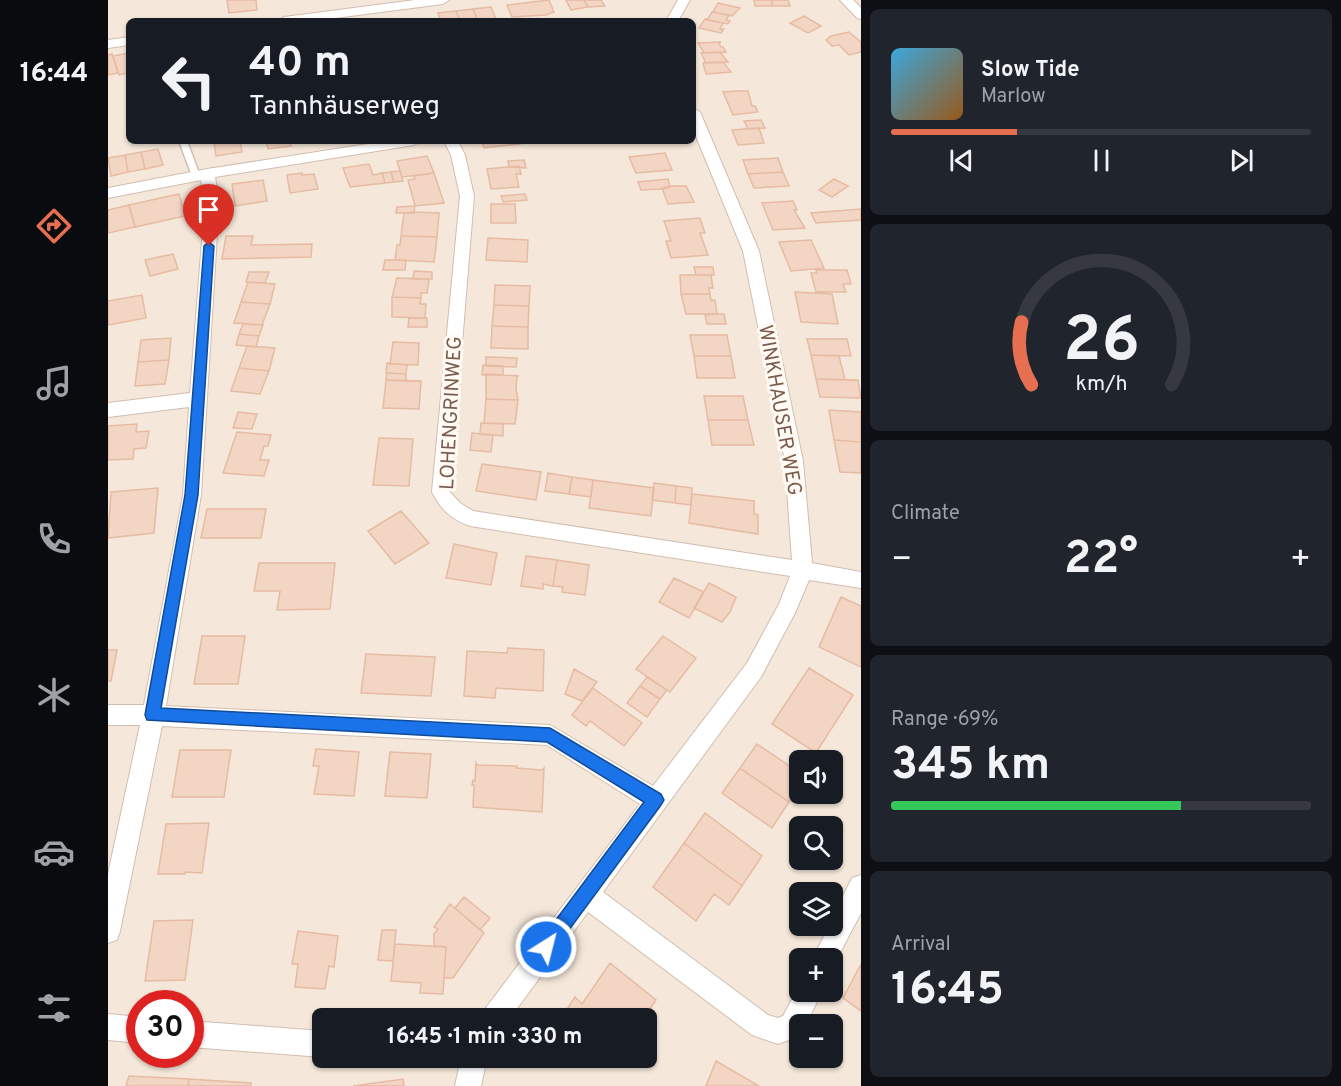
<!DOCTYPE html>
<meta charset="utf-8">
<style>
body{margin:0;font-family:Overpass,sans-serif;background:#20242c;color:#f1f3f6;height:100vh;display:flex;flex-direction:column;font-size:22px;white-space:nowrap}
*{box-sizing:border-box;margin:0}
p{font-size:20px;color:#9ea1a6}
.icon{flex:none;width:33px;height:33px;fill:none;stroke:currentColor;stroke-width:2;stroke-linecap:round;stroke-linejoin:round}
.map{position:relative;flex:1;overflow:hidden}
.panel{display:flex;flex-direction:column;gap:9px;padding:9px;background:#0d0f14;width:480px}
.panel>*{flex:none}
.banner{position:absolute;left:18px;top:18px;width:570px;height:126px;border-radius:9px;box-shadow:0 2px 4px #0004;background:#171b24;color:#f1f3f6;overflow:hidden}
.tools{position:absolute;left:681px;top:750px;display:grid;gap:12px}
.tools a{display:grid;place-items:center;width:54px;height:54px;border-radius:9px;background:#171b24;box-shadow:0 2px 4px #0004;font-size:30px}
.speed{position:absolute;left:18px;top:990px;display:flex;gap:12px;font-size:30px;font-weight:700;text-align:center}
.speed>*{display:grid;place-content:center;width:78px;height:78px;border-radius:50%;background:#171b24;box-shadow:0 2px 4px #0004;line-height:1}
.speed .limit{border:9px solid #d22;background:#fff;color:#111}
.pin{position:absolute;display:grid;place-items:center;width:51px;height:51px;color:#fff;margin:-62px -26px;border-radius:50% 50% 50% 0;rotate:-45deg;box-shadow:0 0 6px #0007}
.pin .icon{rotate:45deg}
.me{position:absolute;width:66px;margin:-33px;rotate:36deg;stroke-linejoin:round;filter:drop-shadow(0 0 4px #0008)}
.turn{display:flex;align-items:center;gap:21px;height:126px;padding:0 24px;font-size:27px}
.turn .icon{width:78px;height:78px;stroke-width:2.5}
.turn b{display:block;font-size:42px;line-height:51px}
.big{font-size:45px;font-weight:700;line-height:1.1}
.panel .tile{flex:1;display:flex;flex-direction:column;justify-content:center;gap:9px;min-width:0;padding:0 21px;border-radius:9px;background:#20242c}
.panel .dial{align-items:center;gap:0}
.dial svg{height:156px;overflow:visible;fill:none;stroke:#363941;stroke-width:7;stroke-linecap:round;text-anchor:middle}
.dial text{fill:#f1f3f6;stroke:none}
.song{display:flex;align-items:center;gap:18px}
.cover{width:72px;height:72px;border-radius:9px;background:linear-gradient(135deg,hsl(200 70% 55%),hsl(30 70% 35%))}
.played{height:6px;border-radius:3px;background:linear-gradient(90deg,#e76f51 30%,#363941 30%)}
.keys{display:flex;justify-content:space-around;direction:ltr}
.heat{display:flex;justify-content:space-between;align-items:center;font-size:33px;direction:ltr}
.charge{height:9px;border-radius:4px;background:linear-gradient(90deg,#34c759 69%,#363941 0)}
.trip{position:absolute;left:204px;top:1008px;width:345px;height:60px;border-radius:9px;background:#171b24;box-shadow:0 2px 4px #0004;font-weight:700;line-height:60px;text-align:center}
main{display:flex;flex:1;min-height:0}
.tab-bar{display:flex;flex-direction:column;width:108px;justify-content:space-around;align-items:center;background:#090b0e;color:#9ea1a6}
.tab-bar .icon{width:42px;height:42px}
.tab-bar .on{color:#e76f51}
.tab-bar b{font-size:27px;color:#f1f3f6}
.map>svg:first-child{display:block}
</style>
<main>
<nav class="tab-bar">
<b>16:44</b>
<svg class="icon on" aria-label="directions" viewBox="0 0 24 24"><path d="M12 3l9 9-9 9-9-9zM9 14v-3h6M13 9l2 2-2 2"/></svg>
<svg class="icon" aria-label="music" viewBox="0 0 24 24"><path d="M9 18V5l10-2v13"/><circle cx="6" cy="18" r="3"/><circle cx="16" cy="16" r="3"/></svg>
<svg class="icon" aria-label="phone" viewBox="0 0 24 24"><path d="M5 4h4l2 5-3 2q2 4 5 5l2-3 5 2v4C11 20 4 13 5 4z"/></svg>
<svg class="icon" aria-label="climate" viewBox="0 0 24 24"><path d="M12 3v18M4 7l16 10M4 17L20 7"/></svg>
<svg class="icon" aria-label="car" viewBox="0 0 24 24"><path d="M5 17H2v-5l4-1 3-4h7l3 4 3 1v5h-3M9 17h6M6 11h13"/><circle cx="7" cy="17" r="2"/><circle cx="17" cy="17" r="2"/></svg>
<svg class="icon" aria-label="filters" viewBox="0 0 24 24"><path d="M4 7h16M4 17h16"/><circle cx="9" cy="7" r="2"/><circle cx="15" cy="17" r="2"/></svg>
</nav>
<div class="map">
<svg width="753" height="1086" viewBox="0 0 753 1086">
<rect width="100%" height="100%" fill="#fdf6ec"/>
<path fill="#f5e8da" fill-rule="evenodd" d="M0,0H753V1086H0ZM21,21H585V141H21ZM692,760H724V794H692ZM692,826H724V860H692ZM692,892H724V926H692ZM692,958H724V992H692ZM32,1004H82V1054H32ZM214,1018H538V1058H214ZM692,1024H724V1058H692Z"/>
<path fill="#f3d5c3" stroke="#e6bba3" stroke-width="1.5" d="M119,0H148L149,10L121,13Z
M441,0L446,12L438,15L404,17L399,5Z
M458,0H476L480,7L463,10Z
M476,0H493L497,6L480,7Z
M646,0H663L665,6H647Z
M663,0H680L682,6H665Z
M610,3L632,8L624,16L605,12Z
M383,7L389,21H370L365,9Z
M365,9L370,21H352L348,11Z
M348,11L352,21H333L330,13Z
M604,12L621,15L618,20L622,21L620,24L599,20Z
M696,16L713,26L700,33L682,23Z
M597,19L615,23L612,29H616L613,33L591,28Z
M741,32L753,42V52L741,55L731,45L724,46L718,40L723,36Z
M613,42L611,43L613,47H615L618,52L596,53L590,43Z
M612,52L620,62L598,63L593,53Z
M21,53V73L11,75L5,56Z
M4,54L10,73L0,75V55Z
M615,62L623,72L598,74L595,63Z
M629,91H640L644,106H647L650,112L625,115L615,92Z
M653,120L657,128L640,129L636,121Z
M651,128L656,143L630,145L624,130Z
M132,141L134,152L108,156L106,142Z
M158,141H182L183,146L160,149Z
M374,141H411L412,144L376,148Z
M50,149L55,165L37,169L33,152Z
M33,152L37,169L20,172L17,155Z
M557,153L564,170L528,173L521,157Z
M17,155L20,172L3,176L0,158Z
M319,156L326,173L294,177L289,161Z
M670,158L675,172L640,174L635,160Z
M416,160L418,168L401,167L400,161Z
M261,164L265,175L274,173L277,183L242,187L235,168Z
M411,166L413,174H408L411,187L383,189L379,169Z
M292,171L295,181L286,182L283,172Z
M283,172L286,182L277,183L274,173Z
M675,172L681,186L646,188L640,174Z
M194,173V175L206,174L210,189L182,193L179,175Z
M326,173L336,203L307,206L300,180L307,179L306,176Z
M560,179L562,187L554,189L533,190L530,182Z
M726,179L740,186L724,197L711,190Z
M155,180L159,201L127,206L124,184Z
M562,186H578L586,202L560,204L554,188Z
M71,194L77,216L27,227L21,205Z
M417,194L419,200L395,202L393,196Z
M685,201L689,210H686L697,228L665,230L654,203Z
M383,204H407L408,223H383Z
M21,205L27,227L0,233V210Z
M307,206L306,213H288L289,207Z
M753,209V220L708,223L703,213Z
M306,212L331,213L329,237L293,236L296,213Z
M592,218L597,233H592L600,255L563,258L558,241H563L556,221Z
M118,236H145L143,245L204,244L203,257L114,259Z
M293,236L329,237L326,262L287,260L289,245H292Z
M380,238L420,240L419,262L378,260Z
M703,240L716,268L683,271L671,242Z
M65,254L70,269L42,276L37,260Z
M277,260H298L297,270H275Z
M586,267H605L606,275H588Z
M708,270H739L743,284H735L738,292H708L703,273H709Z
M306,271L324,272V279H305Z
M141,272H161L157,283L138,282Z
M572,275H603L605,288H601L602,294H573Z
M289,278L321,279L319,293H313V298L284,297Z
M140,282L167,284L162,304L133,302Z
M387,285L422,286L421,306L386,305Z
M687,292L724,294L730,324L693,322Z
M573,294H602L603,300H607L609,314H578Z
M34,295L38,318L0,325V301Z
M284,297L313,298L312,304H318L317,318L284,317Z
M133,302L162,304L154,325L126,323Z
M386,305L421,306L420,327L384,326Z
M609,314H616L618,324H599L597,315Z
M301,318H319V327H300Z
M135,324L155,325L151,336L131,334Z
M384,326L420,327V349L383,348Z
M131,334L151,336L148,347L128,345Z
M582,335H619L623,356H586Z
M63,338L61,360L30,362L33,340Z
M699,339H739L743,356L703,355Z
M285,342L311,343L310,365L282,364Z
M139,346L167,348L161,371L131,368Z
M703,355L731,356L737,380L708,379Z
M586,356H623L627,378H589Z
M378,357L409,358L408,367L378,366Z
M61,360L57,384L27,386L30,362Z
M279,363L299,365L298,374L278,373Z
M375,365L395,366V375H374Z
M131,368L161,371L152,394L123,391Z
M279,373L298,374V381L278,380Z
M378,374L411,376H409L408,389L410,400L378,399Z
M708,379L750,380L753,398L712,397Z
M278,380L313,381L311,409L275,408Z
M596,396H635L640,420H600Z
M378,399L410,400L407,424L376,423Z
M721,410L753,412V442L726,440Z
M130,412L149,414L144,429L125,428Z
M600,420H640L646,445H604Z
M373,423L395,424V436L372,434Z
M29,424L28,432L41,431L38,448L26,449L25,459L0,460V426Z
M129,432L163,435L160,446H156L152,460H161L156,476L115,473Z
M364,433L385,435L383,452L362,450Z
M271,438L305,439L301,486L265,485Z
M726,440L753,442V473L732,472Z
M374,464L433,472L428,500L368,491Z
M440,473L464,477L461,494L437,491Z
M464,477L485,480L483,497L461,494Z
M485,480L546,488L543,516L481,508Z
M546,483L568,486L567,503L544,500Z
M568,486L584,488L583,505L567,503Z
M50,488L46,533L0,538L3,492Z
M584,494L646,501V514L650,515V534L581,523Z
M99,509H158L153,538H93Z
M293,511L321,543L287,564L260,531Z
M346,544L389,553L383,585L338,578Z
M418,556L449,560L445,586L435,584V589L413,586Z
M449,560L481,565L477,595L454,592L455,587L445,586Z
M151,563H227L222,609L169,610L172,591H146Z
M566,578L596,592L581,618L551,602Z
M601,583L628,597L622,612L614,622L586,608Z
M733,597L753,606V667L711,647Z
M94,636H137L130,684H86Z
M555,636L588,658L562,692L528,669Z
M400,648L436,650L435,691L388,688L387,698L356,696L359,651L399,653Z
M0,650H9L3,681H0Z
M258,654L327,657L323,696L253,693Z
M701,668L745,695L708,753L664,724Z
M466,669L489,682L474,701L457,694Z
M539,677L559,690L552,699L532,686Z
M532,686L552,699L539,717L519,703Z
M485,688L534,723L516,746L482,721L478,726L464,715Z
M649,744L692,773V785L681,802L632,768Z
M208,749L251,752L246,796L206,794L211,766H205Z
M72,750H123L116,797H64Z
M282,752L323,754L319,798L277,796Z
M368,763L369,765L409,766L408,768L434,770L436,768L434,812L365,807L366,785H364L365,780L367,781Z
M632,768L681,802L664,828L614,793Z
M597,813L654,856L634,886L576,843Z
M101,823L94,873L77,872V874H50L58,824Z
M576,843L634,886L621,905L606,894L588,921L545,887Z
M356,897L382,918L372,930L347,908Z
M342,904L376,933L345,978H336L338,947L326,946V934L330,929L326,927Z
M85,920L77,980L37,981L46,921Z
M274,930H288L285,961L270,960Z
M190,931L230,936L226,967L221,966L217,989L187,987L190,964H184Z
M287,944L338,947L335,994L312,993L313,983L283,981Z
M502,963L548,1000L536,1018H456L454,1017L467,997L474,1004Z
M753,964V1011L735,998Z
M608,1061L651,1086H598Z
M21,1076L81,1079L80,1086H18Z
M81,1079L143,1083V1086H80Z
M295,1079L296,1086H245Z"/>
<g fill="none" stroke-linecap="round" stroke-linejoin="round">
<defs>
<path id="lane" d="M71,141H79L92,176L91,178H85L84,176Z"/>
<path id="street" d="M307,0H341L335,4L204,21H170L176,17Z
M570,0H582L570,21H558Z
M732,0H745L753,8V19L749,18Z
M21,37V45L0,48V40Z
M585,108L592,112L651,251L695,461L704,563L753,572V588L701,580L687,613L653,677L495,892L660,1015L670,1018L675,1016L692,984V992H714L698,1024H692V1036L670,1044L644,1035L480,912L402,1018H373L377,1009L532,804L439,745L54,726L12,931L9,940L0,943V874L32,725H0V705H36L75,495L81,407L0,417V403L82,393L97,202L93,180L0,198V188L99,169L279,141H313L306,145L107,177L111,202L93,495L58,706L442,725L545,786L639,663L671,604L682,576L362,526C343,519 333,510 324,492L352,196L343,155L336,141H350L357,155L366,196L342,492L352,503L365,511L684,560L677,461L635,251L585,129Z
M753,875V913L724,968V958H705L721,926H724V918L744,878Z
M0,1014L32,1017V1043L0,1040Z
M82,1021L214,1031V1057L82,1047Z
M353,1058H379L373,1086H347Z"/>
</defs>
<use href="#lane" stroke="#d1beb0" stroke-width="3"/>
<use href="#street" stroke="#d1beb0" stroke-width="2"/>
<use href="#lane" fill="#fff" fill-rule="evenodd"/>
<use href="#street" fill="#fff" fill-rule="evenodd"/>
</g>
<path fill="#1a73e8" stroke="#114b97" stroke-width="1.5" d="M101,242L106,246L90,495L53,708L442,728L553,794L556,800L553,805L444,953L438,956L432,953L430,947L432,941L536,802L439,742L39,720L37,715L77,495L96,246Z"/>
<g text-anchor="middle" stroke-width="6" stroke-linejoin="round" paint-order="stroke">
<g font-size="20" fill="#7a5c4d" stroke="#fffaf3">
<text transform="translate(673 410) rotate(80)" y="7">WINKHAUSER WEG</text>
<text transform="translate(342 413) rotate(-87)" y="7">LOHENGRINWEG</text>
</g>
</g>
</svg>
<div class="tools">
<a><svg class="icon" aria-label="sound" viewBox="0 0 24 24"><path d="M4 9h4l5-4v14l-5-4H4zM17 9q2 3 0 6"/></svg></a>
<a><svg class="icon" aria-label="search" viewBox="0 0 24 24"><circle cx="10" cy="10" r="6"/><path d="M15 15l6 6"/></svg></a>
<a><svg class="icon" aria-label="layers" viewBox="0 0 24 24"><path d="M12 4l9 5-9 5-9-5zM3 14l9 5 9-5"/></svg></a>
<a>+</a>
<a>−</a>
</div>
<div class="speed"><div class="limit">30</div></div>
<div class="pin" style="left:101px;top:246px;background:#d93025"><svg class="icon" aria-label="arrive" viewBox="0 0 24 24"><path d="M6 21V4h12l-3 4 3 4H6"/></svg></div>
<svg class="me" style="left:438px;top:947px" viewBox="-20 -20 40 40"><circle r="17" fill="#1a73e8" stroke="#fff" stroke-width="3"/><path d="M0-11L8 9 0 5-8 9z" fill="#fff"/></svg>
<div class="trip">16:45 · 1 min · 330 m</div>
<div class="banner">
<div class="turn"><svg class="icon" aria-label="left" viewBox="0 0 24 24"><path d="M17 20v-9H6M10 6l-5 5 5 5"/></svg><div><b>40 m</b>Tannhäuserweg</div></div>
</div>
</div>
<section class="panel">
<div class="tile">
<div class="song"><i class="cover"></i><div><b>Slow Tide</b><p>Marlow</p></div></div>
<div class="played"></div>
<div class="keys"><svg class="icon" aria-label="previous" viewBox="0 0 24 24"><path d="M18 5L8 12l10 7zM5 5v14"/></svg><svg class="icon" aria-label="pause" viewBox="0 0 24 24"><path d="M8 5v14M16 5v14"/></svg><svg class="icon" aria-label="next" viewBox="0 0 24 24"><path d="M6 5l10 7-10 7zM19 5v14"/></svg></div>
</div>
<div class="tile dial"><svg viewBox="0 0 100 80">
<path d="M14 69A42 42 0 1 1 86 69"/>
<path d="M14 69A42 42 0 0 1 9 37" stroke="#e76f51"/>
<text x="50" y="56" font-size="32" font-weight="700">26</text>
<text x="50" y="72" font-size="11">km/h</text>
</svg></div>
<div class="tile"><p>Climate</p>
<div class="heat"><a>−</a><b class="big">22°</b><a>+</a></div>
</div>
<div class="tile"><p>Range · 69%</p><b class="big">345 km</b><div class="charge"></div></div>
<div class="tile"><p>Arrival</p><b class="big">16:45</b></div>
</section>
</main>
